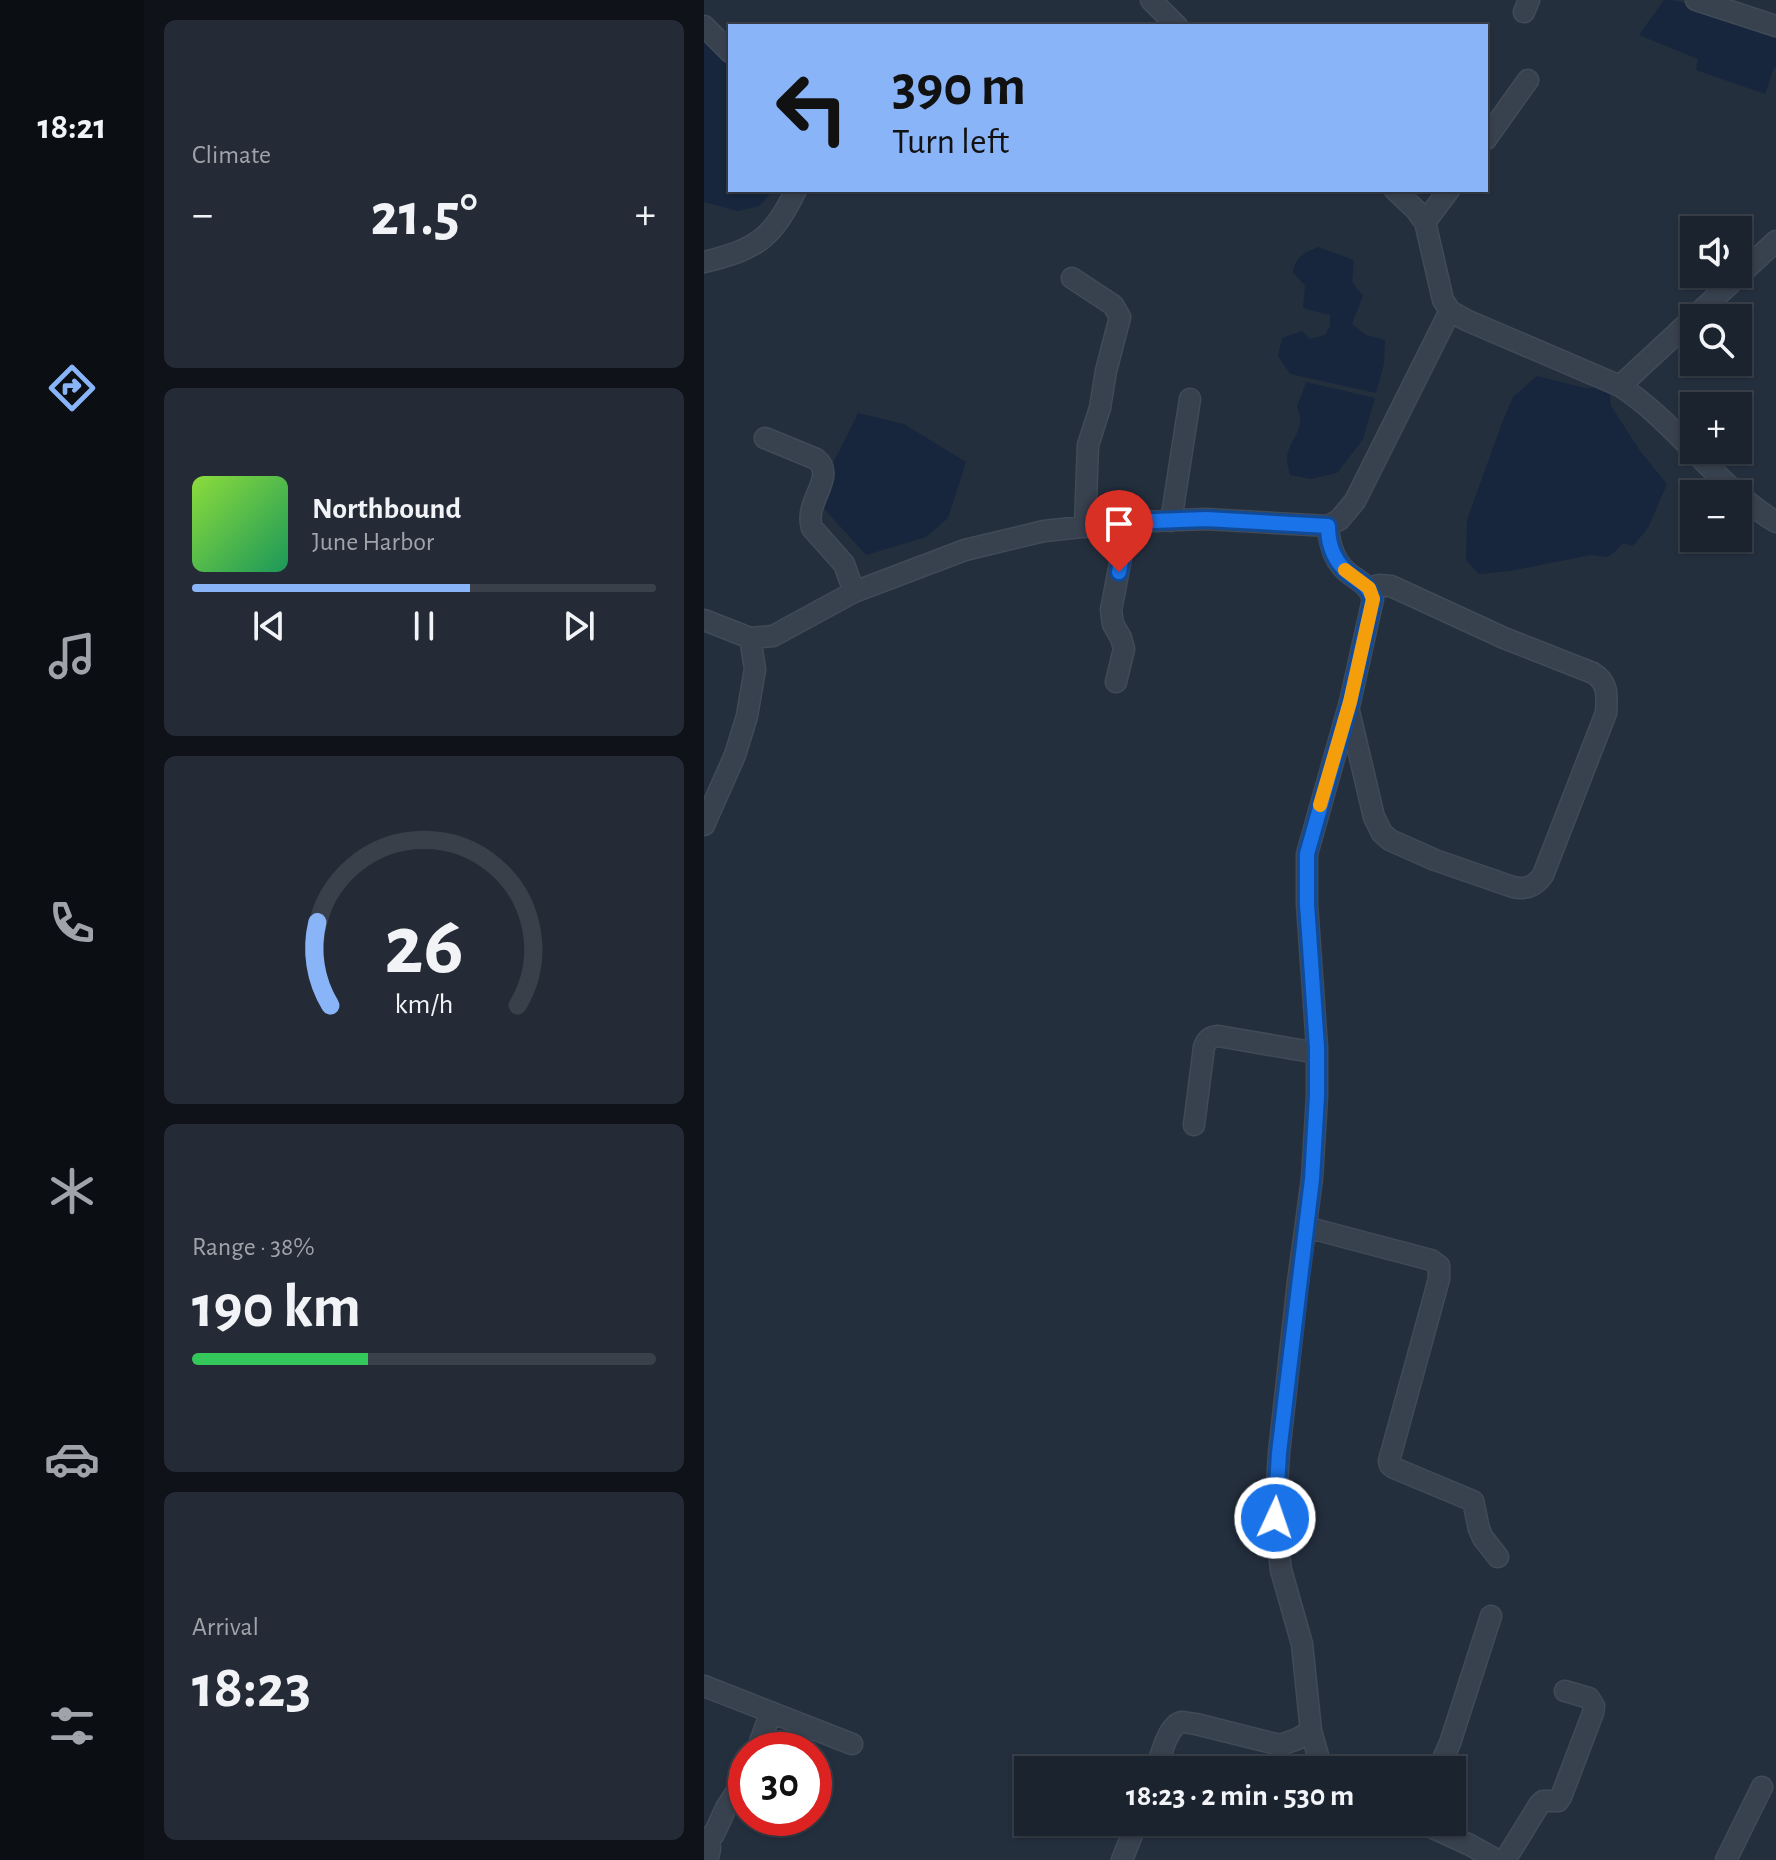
<!DOCTYPE html>
<meta charset="utf-8">
<style>
body{margin:0;font-family:"Alegreya Sans",sans-serif;background:#242b36;color:#f1f3f6;height:100vh;display:flex;flex-direction:column;font-size:30px;white-space:nowrap}
*{box-sizing:border-box;margin:0}
p{font-size:26px;color:#a0a4aa}
.icon{flex:none;width:44px;height:44px;fill:none;stroke:currentColor;stroke-width:2;stroke-linecap:round;stroke-linejoin:round}
.map{position:relative;flex:1;overflow:hidden}
.details{display:flex;flex-direction:column;gap:20px;padding:20px;background:#0f1319;width:560px}
.details>*{flex:none}
.hud{position:absolute;left:24px;top:24px;width:760px;height:168px;border-radius:0px;box-shadow:0 2px 6px #0004,0 0 0 2px #39404a;background:#8ab4f8;color:#111;overflow:hidden}
.tools{position:absolute;left:976px;top:216px;display:grid;gap:16px}
.tools a{display:grid;place-items:center;width:72px;height:72px;border-radius:0px;background:#1b232e;box-shadow:0 2px 6px #0004,0 0 0 2px #39404a;font-size:40px}
.speed{position:absolute;left:24px;top:1732px;display:flex;gap:16px;font-size:40px;font-weight:700;text-align:center}
.speed>*{display:grid;place-content:center;width:104px;height:104px;border-radius:50%;background:#1b232e;box-shadow:0 2px 6px #0004,0 0 0 2px #39404a;line-height:1}
.speed .limit{border:12px solid #d22;background:#fff;color:#111}
.pin{position:absolute;display:grid;place-items:center;width:68px;height:68px;color:#fff;margin:-82px -34px;border-radius:50% 50% 50% 0;rotate:-45deg;box-shadow:0 0 8px #0007}
.pin .icon{rotate:45deg}
.me{position:absolute;width:88px;margin:-44px;rotate:3deg;stroke-linejoin:round;filter:drop-shadow(0 0 6px #0008)}
.turn{display:flex;align-items:center;gap:28px;height:168px;padding:0 32px;font-size:36px}
.turn .icon{width:104px;height:104px;stroke-width:2.5}
.turn b{display:block;font-size:56px;line-height:68px}
.big{font-size:60px;font-weight:700;line-height:1.1}
.details .card{flex:1;display:flex;flex-direction:column;justify-content:center;gap:12px;min-width:0;padding:0 28px;border-radius:12px;background:#242b36}
.details .dial{align-items:center;gap:0}
.dial svg{height:208px;overflow:visible;fill:none;stroke:#39404a;stroke-width:7;stroke-linecap:round;text-anchor:middle}
.dial text{fill:#f1f3f6;stroke:none}
.song{display:flex;align-items:center;gap:24px}
.cover{width:96px;height:96px;border-radius:12px;background:linear-gradient(135deg,hsl(90 70% 55%),hsl(150 70% 35%))}
.played{height:8px;border-radius:4px;background:linear-gradient(90deg,#8ab4f8 60%,#39404a 60%)}
.keys{display:flex;justify-content:space-around;direction:ltr}
.heat{display:flex;justify-content:space-between;align-items:center;font-size:44px;direction:ltr}
.charge{height:12px;border-radius:6px;background:linear-gradient(90deg,#34c759 38%,#39404a 0)}
.trip{position:absolute;left:310px;top:1756px;width:452px;height:80px;border-radius:0px;background:#1b232e;box-shadow:0 2px 6px #0004,0 0 0 2px #39404a;font-weight:700;line-height:80px;text-align:center}
main{display:flex;flex:1;min-height:0}
.tab-bar{display:flex;flex-direction:column;width:144px;justify-content:space-around;align-items:center;background:#0b0e12;color:#a0a4aa}
.tab-bar .icon{width:56px;height:56px}
.tab-bar .selected{color:#8ab4f8}
.tab-bar b{font-size:36px;color:#f1f3f6}
.map>svg:first-child{display:block}
</style>
<main>
<nav class="tab-bar">
<b>18:21</b>
<svg class="icon selected" aria-label="directions" viewBox="0 0 24 24"><path d="M12 3l9 9-9 9-9-9zM9 14v-3h6M13 9l2 2-2 2"/></svg>
<svg class="icon" aria-label="music" viewBox="0 0 24 24"><path d="M9 18V5l10-2v13"/><circle cx="6" cy="18" r="3"/><circle cx="16" cy="16" r="3"/></svg>
<svg class="icon" aria-label="phone" viewBox="0 0 24 24"><path d="M5 4h4l2 5-3 2q2 4 5 5l2-3 5 2v4C11 20 4 13 5 4z"/></svg>
<svg class="icon" aria-label="climate" viewBox="0 0 24 24"><path d="M12 3v18M4 7l16 10M4 17L20 7"/></svg>
<svg class="icon" aria-label="car" viewBox="0 0 24 24"><path d="M5 17H2v-5l4-1 3-4h7l3 4 3 1v5h-3M9 17h6M6 11h13"/><circle cx="7" cy="17" r="2"/><circle cx="17" cy="17" r="2"/></svg>
<svg class="icon" aria-label="filters" viewBox="0 0 24 24"><path d="M4 7h16M4 17h16"/><circle cx="9" cy="7" r="2"/><circle cx="15" cy="17" r="2"/></svg>
</nav>
<section class="details">
<div class="card"><p>Climate</p>
<div class="heat"><a>−</a><b class="big">21.5°</b><a>+</a></div>
</div>
<div class="card">
<div class="song"><i class="cover"></i><div><b>Northbound</b><p>June Harbor</p></div></div>
<div class="played"></div>
<div class="keys"><svg class="icon" aria-label="previous" viewBox="0 0 24 24"><path d="M18 5L8 12l10 7zM5 5v14"/></svg><svg class="icon" aria-label="pause" viewBox="0 0 24 24"><path d="M8 5v14M16 5v14"/></svg><svg class="icon" aria-label="next" viewBox="0 0 24 24"><path d="M6 5l10 7-10 7zM19 5v14"/></svg></div>
</div>
<div class="card dial"><svg viewBox="0 0 100 80">
<path d="M14 69A42 42 0 1 1 86 69"/>
<path d="M14 69A42 42 0 0 1 9 37" stroke="#8ab4f8"/>
<text x="50" y="56" font-size="32" font-weight="700">26</text>
<text x="50" y="72" font-size="11">km/h</text>
</svg></div>
<div class="card"><p>Range · 38%</p><b class="big">190 km</b><div class="charge"></div></div>
<div class="card"><p>Arrival</p><b class="big">18:23</b></div>
</section>
<div class="map">
<svg width="1072" height="1860" viewBox="0 0 1072 1860">
<rect width="100%" height="100%" fill="#242f3e"/>
<path fill="#17263c" d="M960,0C990,0 1041,23 1072,34V68H1070L1061,94L992,70L994,59L935,35Z
M0,35L26,54V190H69L56,206L34,211L0,202Z
M614,247L650,260L648,282L659,296L648,324L662,335L681,340L680,364L672,393L586,374L574,356L578,338L598,331L606,339L621,335L626,326V315L599,308L601,286L589,272C592,256 600,253 614,247Z
M833,376L881,388L905,387L907,406L936,451L963,484L944,528L929,546L919,543L912,551L903,557L887,555L806,571L775,574L762,560L763,520L799,420L809,397Z
M602,382L671,398L659,439L633,473L607,479L586,475C585,470 583,465 583,461C582,441 604,431 593,407Z
M154,413L200,424L262,462L244,518L222,537L162,555L115,503L117,487Z"/>
<g fill="none" stroke-linecap="round" stroke-linejoin="round">
<defs>
<path id="street" d="M447,0L473,26
M992,0L1072,26
M820,12L825,0
M0,26L26,52
M782,139L824,80
M691,190L712,210L721,222L739,300L746,311L762,320L916,386C974,424 1012,486 1072,522
M721,222L745,190
M0,262C53,249 68,239 92,190
M368,278L409,305L416,317L402,371L396,408L384,445L381,527
M916,386L1072,241
M61,438L112,459C134,476 99,502 108,528L140,564L150,592
M467,521L486,399
M0,620L46,638L69,636L150,592L261,550L340,531L424,522L502,519L624,526L635,520L651,501L746,311
M412,682L420,649L417,638L409,624L407,610L424,522
M645,711L670,817L678,833L686,840L731,860L809,887C823,890 831,886 839,875L902,713C903,696 905,683 889,673L800,638L687,586L675,585L665,588
M0,825L31,755L43,716L51,669L46,638
M490,1125L500,1047C503,1039 506,1037 514,1036L613,1053
M602,1227L727,1260L735,1266V1279L685,1461L686,1465L690,1468L769,1501L775,1529L779,1538L794,1557
M0,1686L148,1744
M53,1750L67,1712
M452,1770C456,1758 464,1724 478,1722C481,1722 489,1724 492,1724L576,1745L591,1740L607,1731
M621,1770L617,1766L607,1731L598,1644L577,1570L571,1518L575,1453L594,1282L608,1179L613,1096V1047L603,904V854L646,702L669,599C662,580 651,581 639,568C628,556 625,541 624,526
M734,1770L746,1743L787,1616
M716,1822L766,1845L793,1860
M0,1838C9,1844 6,1851 3,1860
M4,1840L10,1834L22,1808L42,1777
M418,1860L433,1822
M801,1860L835,1805L839,1801H854L857,1797L889,1713L890,1706L885,1698L861,1691
M1022,1860L1058,1787"/>
</defs>
<use href="#street" stroke="#414a57" stroke-width="23"/>
<use href="#street" stroke="#38414e" stroke-width="20"/>
</g>
<g fill="none" stroke-linecap="round" stroke-linejoin="round">
<defs>
<path id="route" d="M415,572L424,522L502,519L624,526C624,541 628,556 639,568C651,581 662,580 669,599L646,702L603,854V904L613,1047V1096L608,1179L575,1453L571,1518"/>
</defs>
<use href="#route" stroke="#114b97" stroke-width="20"/>
<use href="#route" stroke="#1a73e8" stroke-width="14"/>
<path stroke="#f59e0b" stroke-width="14" d="M616,805L646,702L669,599L665,588L641,570"/>
</g>
</svg>
<div class="tools">
<a><svg class="icon" aria-label="sound" viewBox="0 0 24 24"><path d="M4 9h4l5-4v14l-5-4H4zM17 9q2 3 0 6"/></svg></a>
<a><svg class="icon" aria-label="search" viewBox="0 0 24 24"><circle cx="10" cy="10" r="6"/><path d="M15 15l6 6"/></svg></a>
<a>+</a>
<a>−</a>
</div>
<div class="speed"><div class="limit">30</div></div>
<div class="pin" style="left:415px;top:572px;background:#d93025"><svg class="icon" aria-label="arrive" viewBox="0 0 24 24"><path d="M6 21V4h12l-3 4 3 4H6"/></svg></div>
<svg class="me" style="left:571px;top:1518px" viewBox="-20 -20 40 40"><circle r="17" fill="#1a73e8" stroke="#fff" stroke-width="3"/><path d="M0-11L8 9 0 5-8 9z" fill="#fff"/></svg>
<div class="trip">18:23 · 2 min · 530 m</div>
<div class="hud">
<div class="turn"><svg class="icon" aria-label="left" viewBox="0 0 24 24"><path d="M17 20v-9H6M10 6l-5 5 5 5"/></svg><div><b>390 m</b>Turn left</div></div>
</div>
</div>
</main>
